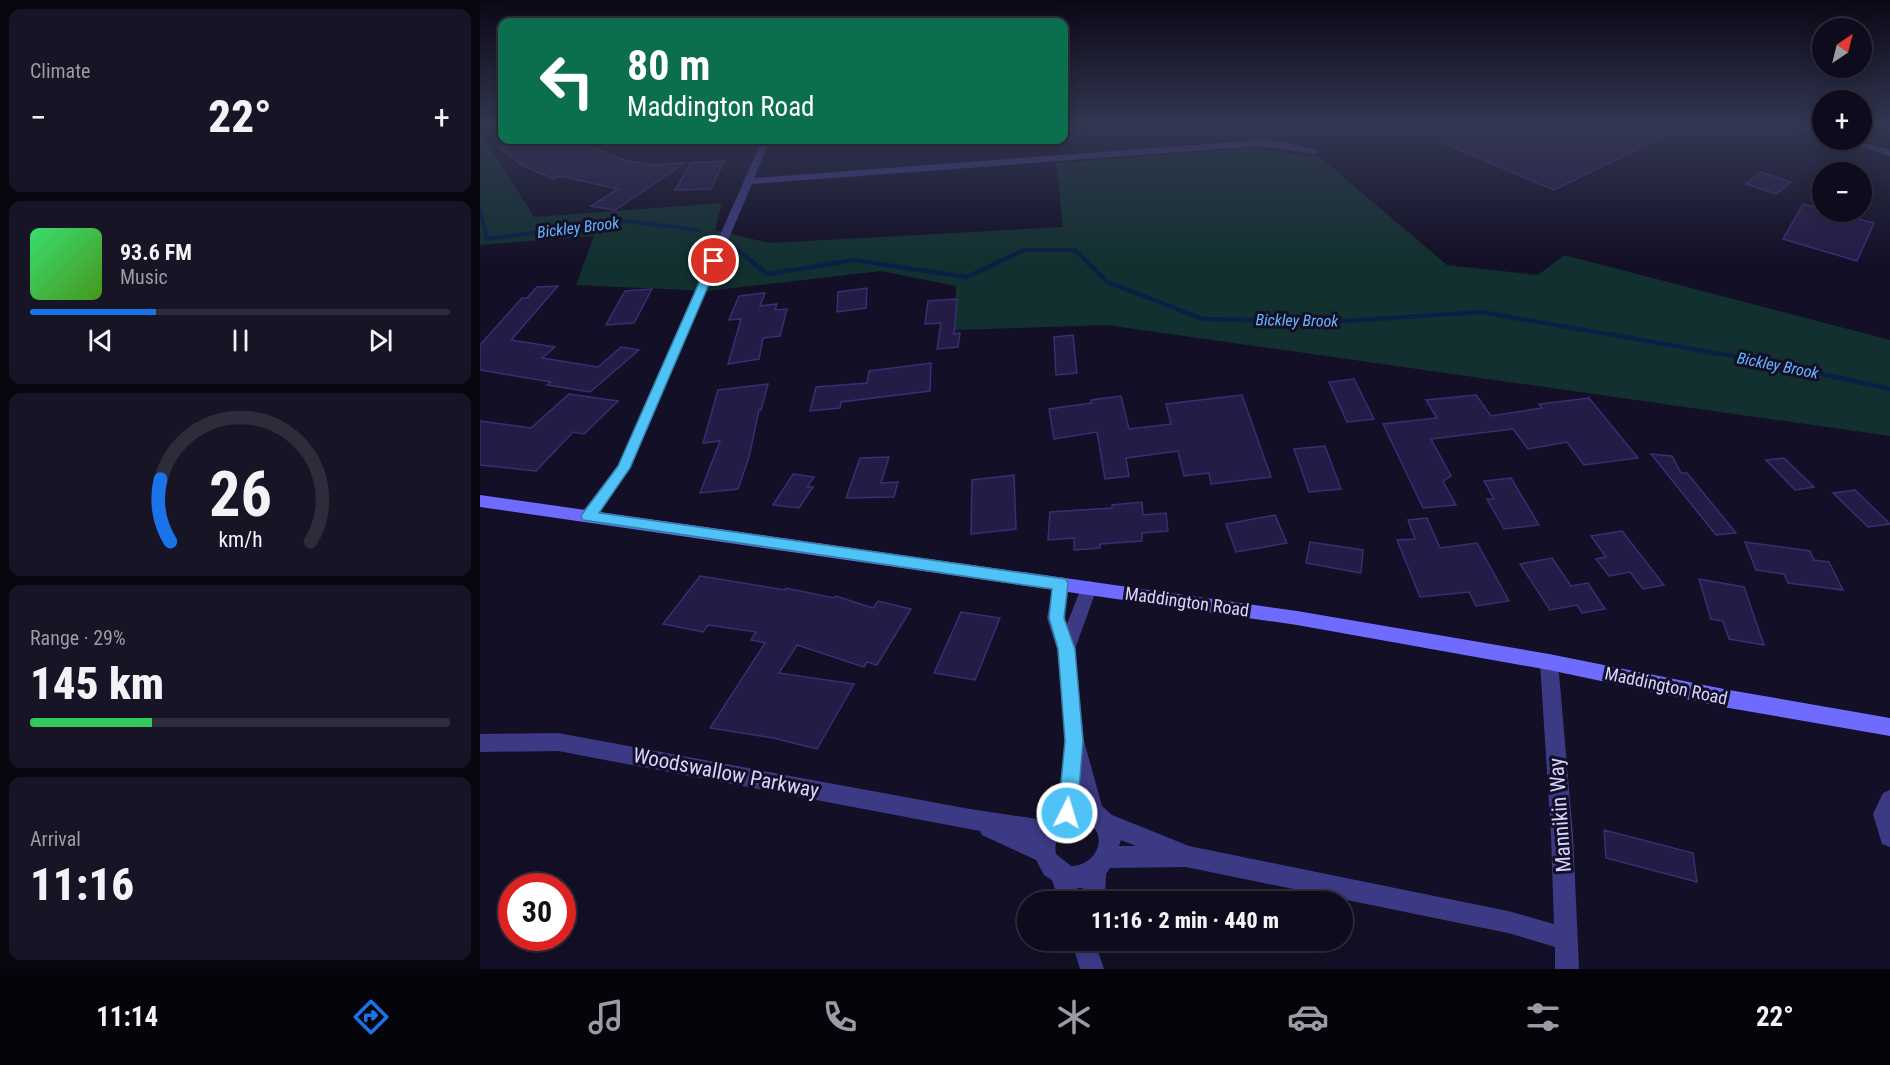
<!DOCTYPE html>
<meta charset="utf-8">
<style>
body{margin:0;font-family:"Roboto Condensed",sans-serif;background:#171425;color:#f1f3f6;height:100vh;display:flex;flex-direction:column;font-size:22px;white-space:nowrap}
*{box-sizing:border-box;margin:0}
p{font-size:20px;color:#9b9ba3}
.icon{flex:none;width:33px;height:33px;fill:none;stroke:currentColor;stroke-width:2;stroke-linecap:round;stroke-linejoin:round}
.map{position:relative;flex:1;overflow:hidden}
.panel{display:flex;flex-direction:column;gap:9px;padding:9px;background:#08060f;width:480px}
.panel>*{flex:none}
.top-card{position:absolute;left:18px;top:18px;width:570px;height:126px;border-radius:12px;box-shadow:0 3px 15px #0003,0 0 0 2px #2e2b3b;background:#0b6e4f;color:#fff;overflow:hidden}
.needle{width:39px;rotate:35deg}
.controls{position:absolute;left:1332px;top:18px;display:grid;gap:12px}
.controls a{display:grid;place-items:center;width:60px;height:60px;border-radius:50%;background:#0e0b1c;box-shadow:0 3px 15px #0003,0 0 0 2px #2e2b3b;font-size:30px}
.speed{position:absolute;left:18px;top:873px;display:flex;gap:12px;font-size:30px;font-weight:700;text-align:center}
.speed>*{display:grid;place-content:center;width:78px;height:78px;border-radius:50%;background:#0e0b1c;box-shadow:0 3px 15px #0003,0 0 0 2px #2e2b3b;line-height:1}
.speed .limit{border:9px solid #d22;background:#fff;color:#111}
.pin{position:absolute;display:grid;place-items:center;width:51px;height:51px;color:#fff;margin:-26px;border:3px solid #fff;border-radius:50%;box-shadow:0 2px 6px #0007}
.me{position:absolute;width:66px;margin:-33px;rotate:5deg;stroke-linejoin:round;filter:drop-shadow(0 0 4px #0008)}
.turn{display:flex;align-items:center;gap:21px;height:126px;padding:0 30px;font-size:27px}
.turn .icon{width:78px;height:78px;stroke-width:2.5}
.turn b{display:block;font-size:42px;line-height:51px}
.big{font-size:45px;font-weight:800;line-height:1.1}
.panel .widget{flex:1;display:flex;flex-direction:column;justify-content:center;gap:9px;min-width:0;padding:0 21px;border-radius:12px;background:#171425}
.panel .dial{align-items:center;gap:0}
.dial svg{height:156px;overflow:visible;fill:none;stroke:#2e2b3b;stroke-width:7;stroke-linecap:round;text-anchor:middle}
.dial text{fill:#f1f3f6;stroke:none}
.song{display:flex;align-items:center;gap:18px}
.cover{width:72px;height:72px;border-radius:9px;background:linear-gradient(135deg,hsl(140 70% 55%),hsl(100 70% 35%))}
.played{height:6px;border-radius:3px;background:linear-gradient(90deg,#1a73e8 30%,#2e2b3b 30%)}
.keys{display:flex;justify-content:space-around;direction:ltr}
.heat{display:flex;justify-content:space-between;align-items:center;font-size:33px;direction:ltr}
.charge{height:9px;border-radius:4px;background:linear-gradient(90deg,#34c759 29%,#2e2b3b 0)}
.trip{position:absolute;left:537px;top:891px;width:336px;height:60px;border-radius:30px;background:#0e0b1c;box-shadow:0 3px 15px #0003,0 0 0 2px #2e2b3b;font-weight:800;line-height:60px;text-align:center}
.tab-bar{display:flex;height:96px;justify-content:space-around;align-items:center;background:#06040b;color:#9b9ba3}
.tab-bar .icon{width:42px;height:42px}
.tab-bar .active{color:#1a73e8}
.tab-bar b{font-size:27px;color:#f1f3f6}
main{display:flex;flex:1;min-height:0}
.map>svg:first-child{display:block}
</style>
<main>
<section class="panel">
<div class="widget"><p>Climate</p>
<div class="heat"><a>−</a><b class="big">22°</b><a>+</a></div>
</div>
<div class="widget">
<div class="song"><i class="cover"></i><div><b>93.6 FM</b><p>Music</p></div></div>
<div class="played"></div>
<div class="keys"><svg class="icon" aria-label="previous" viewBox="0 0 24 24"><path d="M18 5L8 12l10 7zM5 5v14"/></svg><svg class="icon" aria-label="pause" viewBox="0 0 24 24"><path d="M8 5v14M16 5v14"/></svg><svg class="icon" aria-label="next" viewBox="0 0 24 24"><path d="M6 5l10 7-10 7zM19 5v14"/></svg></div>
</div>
<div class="widget dial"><svg viewBox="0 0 100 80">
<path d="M14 69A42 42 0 1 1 86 69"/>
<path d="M14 69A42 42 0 0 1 9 37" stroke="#1a73e8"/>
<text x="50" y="56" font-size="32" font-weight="700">26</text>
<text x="50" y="72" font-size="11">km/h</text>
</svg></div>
<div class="widget"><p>Range · 29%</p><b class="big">145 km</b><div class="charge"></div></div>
<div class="widget"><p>Arrival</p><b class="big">11:16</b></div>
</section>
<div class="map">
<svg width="1410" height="969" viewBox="0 0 1410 969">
<rect width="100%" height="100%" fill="#130f26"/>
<path fill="#12302f" d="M0,137L6,141L54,217L242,203L235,230L289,243L583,227L576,163L773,148L841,158L967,265L1058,275L1084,255L1410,340V436L627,325L475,330L476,286L401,271L228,291L96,285L114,236L0,245Z"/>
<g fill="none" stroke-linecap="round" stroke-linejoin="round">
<path stroke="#0a1f44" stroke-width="4" d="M0,210L7,239L145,221L219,230
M254,247L275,264
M348,264L374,260L402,264
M514,264L544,250H595L609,264"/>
<path stroke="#0a1f44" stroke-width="4.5" d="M273,263L287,274L358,263
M392,263L487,277L517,263
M608,263L627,282L723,319L851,322L1001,312L1293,363L1410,389"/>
</g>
<path fill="#241b47" stroke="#3b2d73" stroke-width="1.5" d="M999,125H1171L1192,132L1074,190L959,141Z
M47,140H94L141,159L171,165L205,163L135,210L111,206L138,189L80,176L73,179L42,165L19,148Z
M244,161L231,189L195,190L211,163Z
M1281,172L1311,182L1296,194L1266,184Z
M1323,204L1342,209V212H1351L1394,223L1377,261L1303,239Z
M78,286L31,340L75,347L62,358L118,367L141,347L159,350L110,392L67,385L71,382L0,370V345L42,298H47L57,287Z
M387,288L386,308L357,312L358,292Z
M172,289L154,323L126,325L145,291Z
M285,293L280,306L297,304L295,310L307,309L300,336L283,338L279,359L248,364L261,319L249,320L259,296Z
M477,299L474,334L480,333L478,347L457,349L461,323L445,324L448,301Z
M593,335L597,373L576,375L574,337Z
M451,363L450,391L361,402L360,408L330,411L336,387L387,383L389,371Z
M874,379L894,419L867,422L849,382Z
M288,384L281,410H279L269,457L258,489L220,493L240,441L223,443L238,390Z
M89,394L138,401L104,434L93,432L56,471L0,465V421L51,428Z
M762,395L791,477L731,484L729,473L704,476L698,451L646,458L649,476L625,479L617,432L574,439L569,409L611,403V400L641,396L649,429L691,424L686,404Z
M996,395L1011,416L1062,408L1059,404L1109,398L1158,458L1104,465L1087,442L1048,449L1033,429L951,439L971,476L963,481L976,505L943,508L903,424L957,418L946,400Z
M845,446L861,489L829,492L814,449Z
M1171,454L1192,456L1201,473H1207L1256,533L1236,535Z
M409,457L401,483L418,482L414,497L366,498L380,458Z
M1304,458L1334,487L1315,490L1286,460Z
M313,474L334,477L327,487H333L319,508L293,505Z
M534,475L536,529L491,534L492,480Z
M1031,478L1059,525L1024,529L1007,499H1014L1004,481Z
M1375,490L1410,524L1388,527L1353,493Z
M662,502L663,515L686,513L688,531L662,533V541L620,544V548L594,550V538L568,540L570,512L632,508V505Z
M795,515L807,543L756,552L746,524Z
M947,518L960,548L997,543L1029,601L996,606L989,592L940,597L917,540L935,539L928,520Z
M1142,531L1184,585L1163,589L1150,572L1129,576L1116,559L1126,557L1111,536Z
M830,542L883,550L881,573L826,563Z
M1265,542L1330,551L1334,560L1349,562L1363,590L1308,583L1304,574L1276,570Z
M1072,558L1091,586L1108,583L1125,609L1102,613L1097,605L1070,610L1040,564Z
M220,576L305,590L306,588L354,598L356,596L393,608L398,601L431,609L397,665L387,662L384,667L317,645L299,673L374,684L337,749L293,738L230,728L285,643L271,640L276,632L228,625L223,632L183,624Z
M1219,579L1264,587L1284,645L1249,639L1243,621L1231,619Z
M481,612L520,618L495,680L454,673Z
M1124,830L1213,853L1217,882L1126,858Z"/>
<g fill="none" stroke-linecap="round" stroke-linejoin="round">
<path fill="#3d3a85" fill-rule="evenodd" d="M1310,125H1323L1342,130V135Z
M166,140H258L254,143L201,145L170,143Z
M282,140H290L274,178L781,140L804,142L840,151L835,154L781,146L272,184L151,468L114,520H102L100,516L102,512L138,466Z
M1360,140H1372L1410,150V156Z
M581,577L587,579L589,584L585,618L587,624L603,583L609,581L615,583L617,588L595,649L604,741L622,806L632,815L709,846L1028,911L1074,924L1071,835L1060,662L1063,656L1069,654L1075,656L1078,662L1093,835L1099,969H1075V947L1028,933L706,867L630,868L626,874L625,902H603V888H597L601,902H579L572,880L564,875L556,860L502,835L500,831L78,751L0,752V734L78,733L490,809L564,820L577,808L586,747L577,649L567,618L573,584L575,579ZM595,821C633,823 621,866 591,866L576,854C573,838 583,829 595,821ZM641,840L656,846H639Z
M1410,790V847L1402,844L1393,814L1403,793Z
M591,940H614L624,969H600Z"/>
<path fill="#6f6bff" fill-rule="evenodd" d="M0,495L817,611L1069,654L1249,690L1410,718V736L1249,708L1069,670L817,625L0,507Z"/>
</g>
<linearGradient id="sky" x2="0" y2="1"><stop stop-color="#0a0815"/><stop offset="0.48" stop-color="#333752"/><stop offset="1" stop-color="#333752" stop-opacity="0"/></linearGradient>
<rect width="1410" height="261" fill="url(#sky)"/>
<path fill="#4fc3f7" stroke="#337fa1" stroke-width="1.5" d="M230,258L239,261L150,468L119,513L586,579L588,584L584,618L595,649L603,741L597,813L594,819L587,822L580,819L578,813L585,741L578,649L569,618L572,589L103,520L101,516L103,513L138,466Z"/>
<g text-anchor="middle" stroke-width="6" stroke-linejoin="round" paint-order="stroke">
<g font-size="16" font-style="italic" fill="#62b6ff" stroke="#130f26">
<text transform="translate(98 227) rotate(-7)" y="6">Bickley Brook</text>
<text transform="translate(817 320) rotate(1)" y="6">Bickley Brook</text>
<text transform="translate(1298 365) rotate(11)" y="6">Bickley Brook</text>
</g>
<g font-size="18" fill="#d9d4ff" stroke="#130f26">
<text transform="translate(707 602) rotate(8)" y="6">Maddington Road</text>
<text transform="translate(1186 686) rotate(12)" y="6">Maddington Road</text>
</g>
<g font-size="21" fill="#d9d4ff" stroke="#130f26">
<text transform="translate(246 773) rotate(11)" y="7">Woodswallow Parkway</text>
<text transform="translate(1080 815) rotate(-94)" y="7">Mannikin Way</text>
</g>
</g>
</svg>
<div class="controls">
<a><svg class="needle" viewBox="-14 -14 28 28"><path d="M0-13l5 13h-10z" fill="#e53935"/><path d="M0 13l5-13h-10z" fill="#9b9ba3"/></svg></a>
<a>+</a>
<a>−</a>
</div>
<div class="speed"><div class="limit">30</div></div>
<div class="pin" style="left:234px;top:261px;background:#d93025"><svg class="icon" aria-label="arrive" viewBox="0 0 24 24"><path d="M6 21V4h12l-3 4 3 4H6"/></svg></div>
<svg class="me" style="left:587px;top:813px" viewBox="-20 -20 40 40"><circle r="17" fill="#4fc3f7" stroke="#fff" stroke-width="3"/><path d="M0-11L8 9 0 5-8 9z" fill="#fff"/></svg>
<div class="trip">11:16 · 2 min · 440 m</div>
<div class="top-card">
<div class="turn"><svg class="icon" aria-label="left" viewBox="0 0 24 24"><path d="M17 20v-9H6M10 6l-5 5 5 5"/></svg><div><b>80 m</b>Maddington Road</div></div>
</div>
</div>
</main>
<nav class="tab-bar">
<b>11:14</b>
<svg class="icon active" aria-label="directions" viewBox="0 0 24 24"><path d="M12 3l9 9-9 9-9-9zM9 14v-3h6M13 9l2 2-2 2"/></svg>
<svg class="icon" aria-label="music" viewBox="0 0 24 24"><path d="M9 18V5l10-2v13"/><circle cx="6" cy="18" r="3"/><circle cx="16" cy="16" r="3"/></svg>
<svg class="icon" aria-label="phone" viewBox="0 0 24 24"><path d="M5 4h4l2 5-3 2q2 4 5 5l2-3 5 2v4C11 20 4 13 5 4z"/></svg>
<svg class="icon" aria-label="climate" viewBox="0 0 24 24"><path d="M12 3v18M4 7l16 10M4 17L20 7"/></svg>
<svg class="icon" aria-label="car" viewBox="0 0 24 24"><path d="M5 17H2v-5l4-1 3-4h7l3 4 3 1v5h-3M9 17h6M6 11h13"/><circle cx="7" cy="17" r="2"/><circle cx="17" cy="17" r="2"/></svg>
<svg class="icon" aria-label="filters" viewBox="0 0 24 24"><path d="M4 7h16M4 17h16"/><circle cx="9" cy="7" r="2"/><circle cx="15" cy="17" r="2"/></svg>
<b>22°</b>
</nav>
